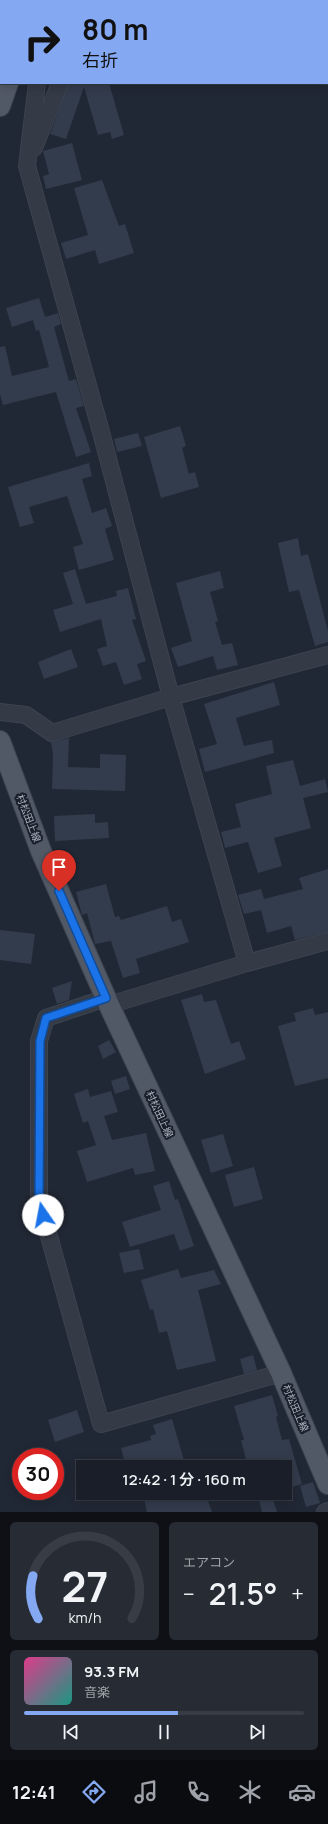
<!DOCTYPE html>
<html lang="ja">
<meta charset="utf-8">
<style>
body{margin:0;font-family:Manrope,"Noto Sans JP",sans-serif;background:#262b34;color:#f1f3f6;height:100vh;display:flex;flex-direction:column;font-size:15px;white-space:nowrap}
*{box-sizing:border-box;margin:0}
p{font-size:13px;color:#9fa2a8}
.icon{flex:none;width:22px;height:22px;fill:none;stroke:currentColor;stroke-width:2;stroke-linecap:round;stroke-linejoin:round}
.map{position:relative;height:1512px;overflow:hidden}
.side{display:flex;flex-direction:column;gap:10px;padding:10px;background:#0e1016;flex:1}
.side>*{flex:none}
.hud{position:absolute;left:0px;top:0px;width:328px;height:84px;box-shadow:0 2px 10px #0003,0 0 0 1px #373c45;background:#84a8f2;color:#111;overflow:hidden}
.speed{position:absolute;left:12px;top:1448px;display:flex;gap:8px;font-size:20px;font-weight:700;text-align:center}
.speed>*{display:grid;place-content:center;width:52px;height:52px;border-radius:50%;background:#191e28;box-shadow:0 2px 10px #0003,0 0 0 1px #373c45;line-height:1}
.speed .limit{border:6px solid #d22;background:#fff;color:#111}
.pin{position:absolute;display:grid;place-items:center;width:34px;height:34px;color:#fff;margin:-41px -17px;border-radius:50% 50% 50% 0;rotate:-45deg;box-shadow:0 0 4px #0007}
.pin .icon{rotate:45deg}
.me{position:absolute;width:44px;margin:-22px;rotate:348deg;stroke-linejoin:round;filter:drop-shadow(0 0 3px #0008)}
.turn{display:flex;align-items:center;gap:14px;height:84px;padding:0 16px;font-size:18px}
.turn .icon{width:52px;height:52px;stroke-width:2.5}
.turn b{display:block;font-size:28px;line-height:34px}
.big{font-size:30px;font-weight:600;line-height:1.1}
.side .card{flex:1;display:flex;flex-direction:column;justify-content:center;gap:6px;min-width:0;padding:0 14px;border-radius:6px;background:#262b34}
.side .dial{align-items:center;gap:0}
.dial svg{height:104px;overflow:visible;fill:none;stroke:#373c45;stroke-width:7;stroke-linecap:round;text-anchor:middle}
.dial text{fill:#f1f3f6;stroke:none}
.song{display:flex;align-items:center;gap:12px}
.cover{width:48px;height:48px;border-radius:6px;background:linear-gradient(135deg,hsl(330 70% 55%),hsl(170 70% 35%))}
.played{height:4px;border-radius:2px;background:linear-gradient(90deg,#84a8f2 55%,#373c45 55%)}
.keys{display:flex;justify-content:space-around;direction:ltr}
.heat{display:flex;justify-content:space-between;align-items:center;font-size:22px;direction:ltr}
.side .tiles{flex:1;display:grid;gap:10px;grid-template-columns:1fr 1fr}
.card:last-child{grid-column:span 2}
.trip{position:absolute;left:76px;top:1460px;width:216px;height:40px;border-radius:0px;background:#191e28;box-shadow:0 2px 10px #0003,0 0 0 1px #373c45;font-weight:600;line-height:40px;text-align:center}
.menu{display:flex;height:64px;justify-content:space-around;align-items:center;background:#0a0c10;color:#9fa2a8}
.menu .icon{width:28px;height:28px}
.menu .on{color:#84a8f2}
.menu b{font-size:18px;color:#f1f3f6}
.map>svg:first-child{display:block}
</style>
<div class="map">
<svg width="328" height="1512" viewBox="0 0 328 1512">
<rect width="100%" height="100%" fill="#212835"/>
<path fill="#333c4c" d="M69,83H109L124,135L112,139L110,132L98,135L84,87L66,139L50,134Z
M72,143L82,180L46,189L43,176L49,174L43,151Z
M102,180L119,226L125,224L134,253L99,264L95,250L66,259L61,243L88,235L74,188Z
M39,298L45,317L58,313L61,324L54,327L69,381L76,379L84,406L76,408L91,452L76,457L56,392L3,405L0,394V347L5,346L12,376L49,367L39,330L36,331L33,320L12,327L6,308Z
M180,426L186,446L182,448L189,474L195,472L199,487L161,498L144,437Z
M138,433L142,446L117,452L114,439Z
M89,463L92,476L82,479L92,513L106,508L112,526L105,529L114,560L79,570L73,547L83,544L67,496L29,507L34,523L20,527L8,487Z
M298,538L301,556L308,554L328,631V642L315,646L299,590L289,592L278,543Z
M75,569L86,604L117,596L116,591L128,588L136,619L132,620L146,661L137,664L142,679L124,685L116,662L103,666L97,649L107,646L101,619L60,632L53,610L73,604L63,573Z
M220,571L224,588L210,592L218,621L215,622L222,645L232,643L238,665L217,670L213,656L178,667L171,648L192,641L176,583Z
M71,649L78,667L44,679L38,662Z
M274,682L280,705L236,718L244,746L272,740L274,753L205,772L199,749L217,744L204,704Z
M69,738L68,767L100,768V754L126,755L125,791L52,789L53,755L51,742Z
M293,760L300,786L325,779L328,792L303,798L311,828L274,838L282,866L258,873L248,842L225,848L221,832L241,827L235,804L272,794L266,766Z
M95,814V823L108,822L109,838L55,841L54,816Z
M328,869V932L295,940L291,926L267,933L261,910L244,914L238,895L261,889L264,899L303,889L299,878Z
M106,884L115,917L119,916L121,920L167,906L172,922L181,919L189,942L136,959L140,973L123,978L111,941L95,944L87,913L82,915L76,892Z
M0,930L35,934L31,964L0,960Z
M72,981L69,1000L57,1004L52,988Z
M202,994L204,1002L216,1000L231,1044L239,1041L246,1059L205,1074L181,1000Z
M313,1008L315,1015L328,1012V1078L295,1086L278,1026L296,1021L294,1013Z
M109,1040L116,1052L103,1059L98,1046Z
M126,1076L130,1089L115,1094L111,1081Z
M88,1089L90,1097L111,1091L118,1112L104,1116L112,1140L146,1133L155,1171L135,1175L133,1168L87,1182L77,1151L96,1145L88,1121L83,1123L74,1094Z
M223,1134L233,1166L211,1173L201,1140Z
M254,1167L263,1199L234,1207L225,1175Z
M169,1181L175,1200L178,1199L194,1246L180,1251L174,1234L130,1247L122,1222L161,1210L153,1186Z
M139,1249L144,1269L124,1273L119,1253Z
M178,1269L181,1278L214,1270L221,1284L198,1290L216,1361L177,1370L167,1331L159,1333L153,1309L150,1310L141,1280Z
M253,1355L257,1370L244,1374L240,1359Z
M272,1395L278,1416L276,1417L282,1440L289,1439L302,1484L285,1489V1467H248L241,1440H244L234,1406Z
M77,1410L84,1432L55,1442L48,1420Z
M172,1419L186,1467H126L121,1448L151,1440L150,1436L156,1434L153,1425Z
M313,1482L320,1503L306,1507L300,1486Z
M170,1493H188L189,1500L206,1495L212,1512H147L144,1499Z
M272,1496L277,1512H262L259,1500Z"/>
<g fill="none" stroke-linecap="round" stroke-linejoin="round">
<defs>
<path id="minor" d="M56,1L57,0
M93,1V0
M37,83L27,166L101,432L171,697L247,963
M34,148L60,83
M0,712L26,715L52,733L171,697L328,655
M106,998L46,1018L39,1041V1200L101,1424L281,1373
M109,1005L247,963L328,941
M325,1512L328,1511"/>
<path id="major" d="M36,1L37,0
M0,106L8,83
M0,741L41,851L109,1005L281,1373L328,1484"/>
</defs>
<use href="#minor" stroke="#3d4450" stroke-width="18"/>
<use href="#major" stroke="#3d4450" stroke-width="22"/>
<use href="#minor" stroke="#343a46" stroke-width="16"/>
<use href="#major" stroke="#525966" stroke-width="20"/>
</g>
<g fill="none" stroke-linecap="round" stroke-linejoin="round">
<defs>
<path id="route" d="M43,1215L39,1200L40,1041L46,1018L106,998L59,891"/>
</defs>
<use href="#route" stroke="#114b97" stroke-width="10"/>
<use href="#route" stroke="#1a73e8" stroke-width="7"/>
</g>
<g text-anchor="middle" stroke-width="4" stroke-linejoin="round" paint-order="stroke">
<g font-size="10" fill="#aeb5c3" stroke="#19202b">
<text transform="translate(29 818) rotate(69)" y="4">村松田上線</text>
<text transform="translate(160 1114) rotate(65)" y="4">村松田上線</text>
<text transform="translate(296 1408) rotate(67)" y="4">村松田上線</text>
</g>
</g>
</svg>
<div class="speed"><div class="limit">30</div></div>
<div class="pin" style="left:59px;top:891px;background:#d93025"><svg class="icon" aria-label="arrive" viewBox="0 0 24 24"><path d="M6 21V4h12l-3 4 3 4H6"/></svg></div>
<svg class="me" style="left:43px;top:1215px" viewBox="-20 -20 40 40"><circle r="19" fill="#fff"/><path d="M0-13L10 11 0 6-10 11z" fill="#1a73e8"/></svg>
<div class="trip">12:42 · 1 分 · 160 m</div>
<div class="hud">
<div class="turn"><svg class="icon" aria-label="right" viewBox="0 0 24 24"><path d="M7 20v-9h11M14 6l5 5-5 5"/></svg><div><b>80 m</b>右折</div></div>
</div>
</div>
<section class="side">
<div class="tiles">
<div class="card dial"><svg viewBox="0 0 100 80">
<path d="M14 69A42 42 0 1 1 86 69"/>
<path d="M14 69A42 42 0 0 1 10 36" stroke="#84a8f2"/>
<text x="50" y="56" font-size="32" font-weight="700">27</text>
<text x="50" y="72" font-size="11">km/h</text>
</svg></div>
<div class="card"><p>エアコン</p>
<div class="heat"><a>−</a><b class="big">21.5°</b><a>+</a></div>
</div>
<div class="card">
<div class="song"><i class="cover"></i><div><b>93.3 FM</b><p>音楽</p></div></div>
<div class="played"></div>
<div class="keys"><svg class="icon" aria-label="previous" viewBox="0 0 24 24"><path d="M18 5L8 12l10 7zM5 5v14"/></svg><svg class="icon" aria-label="pause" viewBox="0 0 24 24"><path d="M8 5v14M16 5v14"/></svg><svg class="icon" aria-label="next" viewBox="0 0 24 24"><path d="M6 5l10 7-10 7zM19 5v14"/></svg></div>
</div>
</div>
</section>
<nav class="menu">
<b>12:41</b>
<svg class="icon on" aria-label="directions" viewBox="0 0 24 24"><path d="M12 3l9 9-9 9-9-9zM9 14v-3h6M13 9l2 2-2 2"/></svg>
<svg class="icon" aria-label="music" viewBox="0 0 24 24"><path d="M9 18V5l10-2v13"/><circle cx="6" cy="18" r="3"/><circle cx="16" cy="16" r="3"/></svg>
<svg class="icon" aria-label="phone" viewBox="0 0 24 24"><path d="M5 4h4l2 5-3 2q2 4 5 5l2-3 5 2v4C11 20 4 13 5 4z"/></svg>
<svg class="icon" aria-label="climate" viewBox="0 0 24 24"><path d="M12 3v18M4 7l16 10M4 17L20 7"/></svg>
<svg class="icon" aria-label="car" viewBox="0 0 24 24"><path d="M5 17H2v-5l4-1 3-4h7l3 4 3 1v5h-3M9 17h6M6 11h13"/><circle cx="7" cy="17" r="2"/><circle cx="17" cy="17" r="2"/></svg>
</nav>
